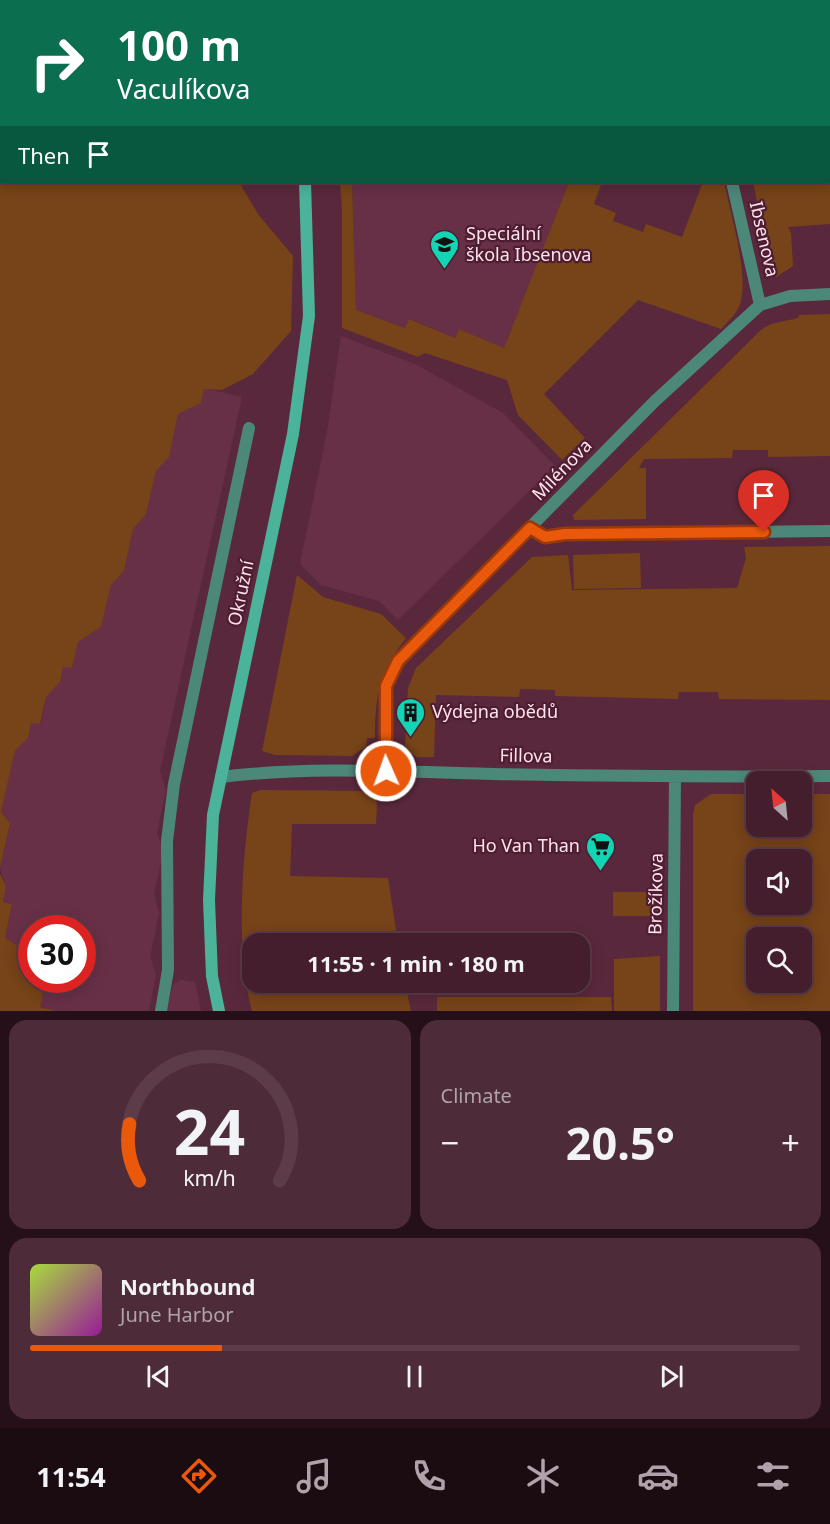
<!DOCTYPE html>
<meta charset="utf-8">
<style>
body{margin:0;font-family:"Noto Sans",sans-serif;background:#4e2b39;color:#f1f3f6;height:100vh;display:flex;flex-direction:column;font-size:22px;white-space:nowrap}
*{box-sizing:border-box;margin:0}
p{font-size:20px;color:#afa2aa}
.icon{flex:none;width:33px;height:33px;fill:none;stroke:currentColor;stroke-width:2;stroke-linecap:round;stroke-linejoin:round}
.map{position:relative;height:1011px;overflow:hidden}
.sheet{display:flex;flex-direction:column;gap:9px;padding:9px;background:#251019;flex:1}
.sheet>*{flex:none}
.hud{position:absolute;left:0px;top:0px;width:831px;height:183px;box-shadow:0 3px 15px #0003,0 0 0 2px #5c3c49;background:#0b6e4f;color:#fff;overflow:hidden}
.needle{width:39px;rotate:333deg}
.controls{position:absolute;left:746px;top:771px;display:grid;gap:12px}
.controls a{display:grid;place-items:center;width:66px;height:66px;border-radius:12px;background:#441e2d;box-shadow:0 3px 15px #0003,0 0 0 2px #5c3c49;font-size:30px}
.speed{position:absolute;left:18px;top:915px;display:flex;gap:12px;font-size:30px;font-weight:700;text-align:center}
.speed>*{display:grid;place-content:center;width:78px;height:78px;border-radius:50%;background:#441e2d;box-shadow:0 3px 15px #0003,0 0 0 2px #5c3c49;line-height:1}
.speed .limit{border:9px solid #d22;background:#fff;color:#111}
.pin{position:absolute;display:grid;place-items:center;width:51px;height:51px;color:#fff;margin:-62px -26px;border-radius:50% 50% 50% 0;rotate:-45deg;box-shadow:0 0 6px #0007}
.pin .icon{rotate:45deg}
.me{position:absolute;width:66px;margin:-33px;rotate:358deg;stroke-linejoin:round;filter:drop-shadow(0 0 4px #0008)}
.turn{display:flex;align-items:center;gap:21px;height:126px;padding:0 18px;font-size:27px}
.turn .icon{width:78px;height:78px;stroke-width:2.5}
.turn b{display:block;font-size:42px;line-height:51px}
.then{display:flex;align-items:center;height:57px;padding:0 18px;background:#0003;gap:12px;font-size:22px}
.big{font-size:45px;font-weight:700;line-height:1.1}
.sheet .widget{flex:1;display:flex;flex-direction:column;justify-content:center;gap:9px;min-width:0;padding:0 21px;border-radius:18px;background:#4e2b39}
.sheet .dial{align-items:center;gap:0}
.dial svg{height:156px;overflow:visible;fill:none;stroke:#5c3c49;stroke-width:7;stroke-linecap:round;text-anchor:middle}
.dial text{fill:#f1f3f6;stroke:none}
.song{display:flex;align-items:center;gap:18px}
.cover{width:72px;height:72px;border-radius:9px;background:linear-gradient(135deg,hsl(80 70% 55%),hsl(300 70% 35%))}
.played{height:6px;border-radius:3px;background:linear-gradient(90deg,#ea580c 25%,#5c3c49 25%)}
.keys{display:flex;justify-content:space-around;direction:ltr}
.heat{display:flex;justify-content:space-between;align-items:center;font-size:33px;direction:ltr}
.sheet .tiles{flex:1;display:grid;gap:9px;grid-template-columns:1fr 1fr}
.widget:last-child{grid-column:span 2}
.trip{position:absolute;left:242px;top:933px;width:348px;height:60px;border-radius:18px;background:#441e2d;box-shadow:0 3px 15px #0003,0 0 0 2px #5c3c49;font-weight:700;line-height:60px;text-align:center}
.menu{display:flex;height:96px;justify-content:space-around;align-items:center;background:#1b0c12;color:#afa2aa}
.menu .icon{width:42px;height:42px}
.menu .active{color:#ea580c}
.menu b{font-size:27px;color:#f1f3f6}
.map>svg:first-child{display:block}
</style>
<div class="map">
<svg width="830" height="1011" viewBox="0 0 830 1011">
<rect width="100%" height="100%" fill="#5a283c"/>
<path fill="#683047" d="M352,182H569L504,348L459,329L455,338L410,319L405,328L356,310Z
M341,336L415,364L503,413L555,466L398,620L379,601L321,585L300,564L327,432Z
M204,388L242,397L160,771L166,790L157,833L163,852L154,894L159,914L150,957L156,974L149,1011H57L40,1007L46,980H82V928H32L31,970L28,969L31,954L5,938L12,904L3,902L6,886L0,868L10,823L1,812L15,751L28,738L31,722L41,724L46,697L60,682L63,666L72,668L78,642L101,627L111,585L124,571L133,529L146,514L156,471L169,456L178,414L201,403Z
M181,980L195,982L201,1011H167L173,984Z"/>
<path fill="#774318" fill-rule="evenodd" d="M0,0H256L2,2V182H239L258,214L293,256L291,331L253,374L222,390L204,389L201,403L178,414L169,457L156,471L146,514L133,529L124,571L111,585L101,627L78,642L72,668L63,667L60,682L46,697L40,724L31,723L28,738L15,751L1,812L10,823L0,868Z
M569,0H683L688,1L573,2Z
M729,0H830V22V2Z
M830,35V224L788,227L791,233L793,266L776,277L771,270L753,182H830Z
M340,182H352L356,310L405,328L409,319L455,338L459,329L504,348L569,182H602L594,204L616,213L613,221L643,232L646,224L682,237L703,182H724C730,212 751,280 739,307C735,315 727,323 721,329L638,300L544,394L585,438L562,460L518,415L507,380L425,353L418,357L342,328V212Z
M830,314V456L768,457V450H733L732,458L644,459L639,468H646V519L574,520L573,515L762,329L771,324L798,318L799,315Z
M830,546V700L719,699L718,692H679L678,699L555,696V690L520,689L519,697L436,695L434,757H416L405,748L408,688L416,668L532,557L568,555L572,590L737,588L746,558L744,547Z
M640,553L641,588L574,589L573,555Z
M297,575L323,597L381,614L406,638C379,673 375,696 375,738H367L366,747L352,756L275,755L262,751Z
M261,790L374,791L377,805L376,824H292L290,876L388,878L398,943L252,944V982L405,983L411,1011H252C235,946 242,859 252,793Z
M711,794H756V826H801V794H830V1011H693V814L695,805ZM756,860H801V904H756ZM756,938H801V982H756Z
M0,874L6,886L3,902L12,904L5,938L31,954L28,969L31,970L32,980H46L40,1007L57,1011H0Z
M613,892H661V916H613Z
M660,956V1011H614V959Z
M437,997H611L612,1011H437Z"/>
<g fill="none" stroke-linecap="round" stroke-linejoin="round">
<path stroke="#4c8879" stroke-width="12" d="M706,0L710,2
M161,1011L168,970L167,841L174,784L249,428"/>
<path stroke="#4c8879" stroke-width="12" d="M732,182L760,305
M530,528L545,537L565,534L830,531
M386,771V686L398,661L655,401L760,305L790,296L830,294
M221,777C311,766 404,772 494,774C606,776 718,777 830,776
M673,1011L675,778"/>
<path stroke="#4cb39b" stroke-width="12" d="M281,0V2
M219,1011L212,976L209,900L213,815L293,434L309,316L305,182"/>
</g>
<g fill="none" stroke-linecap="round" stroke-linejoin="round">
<defs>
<path id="route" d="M386,771V686L398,661L530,528L545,537L565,534L764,532"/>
</defs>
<use href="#route" stroke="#983908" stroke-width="15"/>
<use href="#route" stroke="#ea580c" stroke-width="10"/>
</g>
<defs>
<symbol id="school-pin" viewBox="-11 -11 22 30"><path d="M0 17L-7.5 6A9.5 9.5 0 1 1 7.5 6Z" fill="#11d5b4" stroke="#4e1d32"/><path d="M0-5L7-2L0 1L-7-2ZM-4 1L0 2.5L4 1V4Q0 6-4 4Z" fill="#111"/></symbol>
<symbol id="building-pin" viewBox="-11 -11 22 30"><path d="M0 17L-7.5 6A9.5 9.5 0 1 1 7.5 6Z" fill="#11d5b4" stroke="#4e1d32"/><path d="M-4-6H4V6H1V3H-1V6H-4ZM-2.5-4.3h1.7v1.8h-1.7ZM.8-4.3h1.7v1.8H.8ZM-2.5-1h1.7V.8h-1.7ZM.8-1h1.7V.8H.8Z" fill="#111"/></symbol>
<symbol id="supermarket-pin" viewBox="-11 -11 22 30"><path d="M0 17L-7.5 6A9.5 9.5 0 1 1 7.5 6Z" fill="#11d5b4" stroke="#4e1d32"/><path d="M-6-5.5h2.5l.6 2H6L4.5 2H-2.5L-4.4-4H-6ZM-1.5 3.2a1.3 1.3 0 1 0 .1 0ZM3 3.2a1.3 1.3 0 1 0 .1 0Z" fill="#111"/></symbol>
</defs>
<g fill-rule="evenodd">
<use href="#school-pin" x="428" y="228" width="33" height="45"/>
<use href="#building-pin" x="394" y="696" width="33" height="45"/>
<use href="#supermarket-pin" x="584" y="830" width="33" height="45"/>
</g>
<g text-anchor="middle" stroke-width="4.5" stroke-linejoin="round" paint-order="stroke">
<g font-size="18" fill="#fde3eb" stroke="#4e1d32" text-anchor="start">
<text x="466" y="240">Speciální<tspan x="466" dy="21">škola Ibsenova</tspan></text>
<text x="432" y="718">Výdejna obědů</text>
<text x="580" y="852" text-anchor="end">Ho Van Than</text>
</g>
<g font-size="18" fill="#fde3eb" stroke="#4e1d32">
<text transform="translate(764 239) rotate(77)" y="6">Ibsenova</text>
<text transform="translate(562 470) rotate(-46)" y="6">Milénova</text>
<text transform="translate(241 593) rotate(-78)" y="6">Okružní</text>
<text transform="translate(526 756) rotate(1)" y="6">Fillova</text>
<text transform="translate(656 894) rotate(-89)" y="6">Brožíkova</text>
</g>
</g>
</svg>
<div class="controls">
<a><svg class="needle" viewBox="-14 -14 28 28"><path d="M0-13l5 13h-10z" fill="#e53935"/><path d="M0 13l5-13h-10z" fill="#afa2aa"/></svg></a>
<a><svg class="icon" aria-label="sound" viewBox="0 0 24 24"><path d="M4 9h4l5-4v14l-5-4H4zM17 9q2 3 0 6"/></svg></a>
<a><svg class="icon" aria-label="search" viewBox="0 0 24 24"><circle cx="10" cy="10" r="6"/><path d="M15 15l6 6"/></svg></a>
</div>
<div class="speed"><div class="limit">30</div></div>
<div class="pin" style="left:764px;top:532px;background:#d93025"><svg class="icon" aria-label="arrive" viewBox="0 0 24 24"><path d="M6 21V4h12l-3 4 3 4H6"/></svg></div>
<svg class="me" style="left:386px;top:771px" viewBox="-20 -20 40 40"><circle r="17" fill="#ea580c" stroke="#fff" stroke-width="3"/><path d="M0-11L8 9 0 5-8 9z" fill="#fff"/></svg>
<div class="trip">11:55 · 1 min · 180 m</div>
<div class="hud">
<div class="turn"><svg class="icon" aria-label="right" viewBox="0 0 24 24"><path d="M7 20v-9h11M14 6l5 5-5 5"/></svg><div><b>100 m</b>Vaculíkova</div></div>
<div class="then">Then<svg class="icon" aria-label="arrive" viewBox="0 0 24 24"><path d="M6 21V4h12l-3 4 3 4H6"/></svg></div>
</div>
</div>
<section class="sheet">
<div class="tiles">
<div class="widget dial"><svg viewBox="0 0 100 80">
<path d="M14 69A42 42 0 1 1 86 69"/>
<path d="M14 69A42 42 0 0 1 9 40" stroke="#ea580c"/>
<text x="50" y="56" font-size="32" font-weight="700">24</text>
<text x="50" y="72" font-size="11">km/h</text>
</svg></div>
<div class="widget"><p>Climate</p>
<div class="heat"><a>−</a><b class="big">20.5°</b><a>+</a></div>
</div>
<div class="widget">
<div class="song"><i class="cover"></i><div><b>Northbound</b><p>June Harbor</p></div></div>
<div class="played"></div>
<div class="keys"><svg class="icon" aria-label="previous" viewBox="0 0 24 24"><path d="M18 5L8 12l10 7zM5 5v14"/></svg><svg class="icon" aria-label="pause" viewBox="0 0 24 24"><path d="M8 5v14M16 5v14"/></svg><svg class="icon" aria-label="next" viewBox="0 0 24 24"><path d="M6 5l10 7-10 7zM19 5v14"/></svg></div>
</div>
</div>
</section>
<nav class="menu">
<b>11:54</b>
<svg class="icon active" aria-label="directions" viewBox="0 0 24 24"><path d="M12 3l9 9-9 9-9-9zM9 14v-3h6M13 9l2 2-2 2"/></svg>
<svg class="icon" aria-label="music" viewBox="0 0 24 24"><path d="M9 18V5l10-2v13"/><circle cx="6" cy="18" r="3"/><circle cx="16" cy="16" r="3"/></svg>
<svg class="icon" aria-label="phone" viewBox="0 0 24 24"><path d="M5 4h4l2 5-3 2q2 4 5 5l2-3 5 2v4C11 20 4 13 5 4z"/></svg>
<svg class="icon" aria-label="climate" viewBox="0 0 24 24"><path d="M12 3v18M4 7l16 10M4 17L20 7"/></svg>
<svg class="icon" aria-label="car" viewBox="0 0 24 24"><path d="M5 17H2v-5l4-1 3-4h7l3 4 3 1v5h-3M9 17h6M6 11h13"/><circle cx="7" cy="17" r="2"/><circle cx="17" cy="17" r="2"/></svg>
<svg class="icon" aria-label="filters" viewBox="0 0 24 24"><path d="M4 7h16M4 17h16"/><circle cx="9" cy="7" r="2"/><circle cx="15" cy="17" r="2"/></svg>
</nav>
